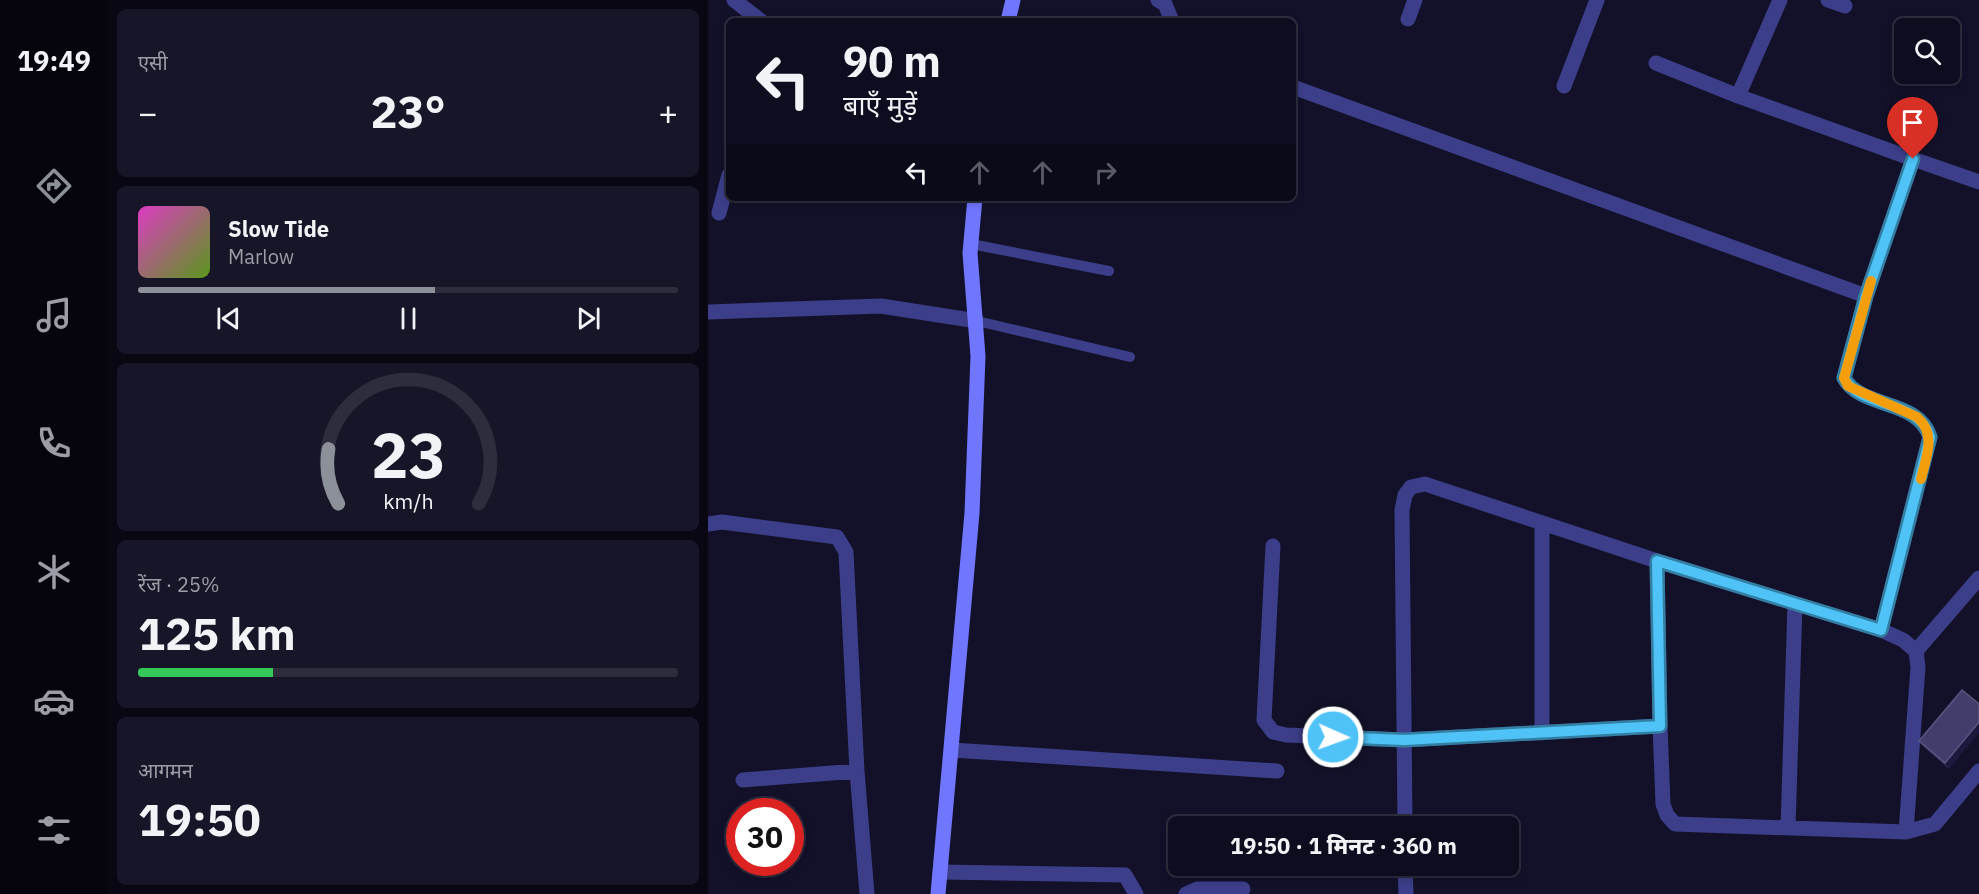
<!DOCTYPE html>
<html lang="hi">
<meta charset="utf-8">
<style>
body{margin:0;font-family:"IBM Plex Sans","Noto Sans Devanagari",sans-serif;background:#171629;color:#f1f3f6;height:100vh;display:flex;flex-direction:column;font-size:22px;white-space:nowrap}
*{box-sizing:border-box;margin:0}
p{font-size:20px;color:#9b9ca5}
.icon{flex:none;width:33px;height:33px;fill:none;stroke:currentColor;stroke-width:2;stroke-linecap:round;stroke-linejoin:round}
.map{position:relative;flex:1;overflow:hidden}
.panel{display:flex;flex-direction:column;gap:9px;padding:9px;background:#080712;width:600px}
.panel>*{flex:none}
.hud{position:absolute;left:18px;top:18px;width:570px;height:183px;border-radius:9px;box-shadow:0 3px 9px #0003,0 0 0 2px #2e2d3e;background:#0e0d20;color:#f1f3f6;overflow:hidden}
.tools{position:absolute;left:1186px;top:18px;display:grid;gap:12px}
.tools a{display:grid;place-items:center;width:66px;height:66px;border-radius:9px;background:#0e0d20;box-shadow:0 3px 9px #0003,0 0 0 2px #2e2d3e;font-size:30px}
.speed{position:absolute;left:18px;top:798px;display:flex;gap:12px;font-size:30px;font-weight:700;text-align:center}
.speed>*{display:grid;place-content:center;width:78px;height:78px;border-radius:50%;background:#0e0d20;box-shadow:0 3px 9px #0003,0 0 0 2px #2e2d3e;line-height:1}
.speed .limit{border:9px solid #d22;background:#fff;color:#111}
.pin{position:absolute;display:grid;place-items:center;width:51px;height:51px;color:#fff;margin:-62px -26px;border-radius:50% 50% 50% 0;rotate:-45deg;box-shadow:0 0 6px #0007}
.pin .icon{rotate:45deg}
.me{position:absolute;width:66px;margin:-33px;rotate:92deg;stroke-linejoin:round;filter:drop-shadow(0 0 4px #0008)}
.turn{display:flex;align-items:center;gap:21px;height:126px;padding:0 18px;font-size:27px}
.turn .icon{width:78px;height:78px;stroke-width:2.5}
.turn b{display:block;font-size:42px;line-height:51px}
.lanes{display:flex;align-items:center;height:57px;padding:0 18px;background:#0003;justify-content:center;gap:30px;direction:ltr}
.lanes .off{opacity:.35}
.big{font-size:45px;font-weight:800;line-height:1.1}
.panel .widget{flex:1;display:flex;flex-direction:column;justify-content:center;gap:9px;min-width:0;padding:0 21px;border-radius:9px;background:#171629}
.panel .dial{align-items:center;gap:0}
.dial svg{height:156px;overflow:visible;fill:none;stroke:#2e2d3e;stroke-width:7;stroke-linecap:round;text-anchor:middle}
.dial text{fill:#f1f3f6;stroke:none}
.song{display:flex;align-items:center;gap:18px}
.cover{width:72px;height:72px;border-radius:9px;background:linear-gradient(135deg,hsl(310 70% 55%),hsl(90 70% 35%))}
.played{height:6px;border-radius:3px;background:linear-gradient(90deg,#8c9099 55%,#2e2d3e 55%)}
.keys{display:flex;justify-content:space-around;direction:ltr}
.heat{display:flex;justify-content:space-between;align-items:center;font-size:33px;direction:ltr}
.charge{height:9px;border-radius:4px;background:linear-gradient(90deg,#34c759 25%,#2e2d3e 0)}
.trip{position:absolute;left:460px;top:816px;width:351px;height:60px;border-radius:9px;background:#0e0d20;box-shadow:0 3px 9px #0003,0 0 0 2px #2e2d3e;font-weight:800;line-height:60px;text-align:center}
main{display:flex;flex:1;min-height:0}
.tabs{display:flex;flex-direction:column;width:108px;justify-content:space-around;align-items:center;background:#06050d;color:#9b9ca5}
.tabs .icon{width:42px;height:42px}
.tabs .selected{color:#8c9099}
.tabs b{font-size:27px;color:#f1f3f6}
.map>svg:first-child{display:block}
</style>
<main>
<nav class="tabs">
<b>19:49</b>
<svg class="icon selected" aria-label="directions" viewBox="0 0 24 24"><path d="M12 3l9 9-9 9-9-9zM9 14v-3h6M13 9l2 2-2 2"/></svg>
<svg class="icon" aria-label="music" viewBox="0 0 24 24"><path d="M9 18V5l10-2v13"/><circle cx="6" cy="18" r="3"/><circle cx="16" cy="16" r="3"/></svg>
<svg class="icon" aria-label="phone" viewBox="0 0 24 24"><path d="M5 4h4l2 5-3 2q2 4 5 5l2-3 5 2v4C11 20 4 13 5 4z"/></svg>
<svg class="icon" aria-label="climate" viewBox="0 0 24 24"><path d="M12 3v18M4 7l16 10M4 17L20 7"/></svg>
<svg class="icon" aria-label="car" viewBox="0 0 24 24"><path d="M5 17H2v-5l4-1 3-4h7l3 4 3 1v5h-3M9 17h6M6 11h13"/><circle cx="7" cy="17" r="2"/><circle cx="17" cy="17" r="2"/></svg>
<svg class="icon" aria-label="filters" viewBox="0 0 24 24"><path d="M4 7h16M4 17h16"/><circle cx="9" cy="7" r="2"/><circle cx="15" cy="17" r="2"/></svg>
</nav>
<section class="panel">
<div class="widget"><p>एसी</p>
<div class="heat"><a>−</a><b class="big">23°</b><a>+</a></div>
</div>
<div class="widget">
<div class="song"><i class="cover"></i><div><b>Slow Tide</b><p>Marlow</p></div></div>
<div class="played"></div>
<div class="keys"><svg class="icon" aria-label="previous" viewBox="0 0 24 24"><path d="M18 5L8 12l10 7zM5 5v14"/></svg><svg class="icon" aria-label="pause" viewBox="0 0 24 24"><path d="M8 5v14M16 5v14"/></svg><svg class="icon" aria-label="next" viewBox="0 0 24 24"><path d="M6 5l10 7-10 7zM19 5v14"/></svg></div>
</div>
<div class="widget dial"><svg viewBox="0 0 100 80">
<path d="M14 69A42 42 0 1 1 86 69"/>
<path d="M14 69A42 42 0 0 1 9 41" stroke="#8c9099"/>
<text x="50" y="56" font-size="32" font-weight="700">23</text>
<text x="50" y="72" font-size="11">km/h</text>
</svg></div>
<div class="widget"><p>रेंज · 25%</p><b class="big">125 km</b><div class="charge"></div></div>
<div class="widget"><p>आगमन</p><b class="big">19:50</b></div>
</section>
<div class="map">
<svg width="1271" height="894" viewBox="0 0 1271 894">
<rect width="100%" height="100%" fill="#13112a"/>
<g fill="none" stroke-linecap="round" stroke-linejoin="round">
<path stroke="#3c3e89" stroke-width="10" d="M263,244L401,271
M269,321L422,357"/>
<path stroke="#3c3e89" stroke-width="15" d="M26,0L53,21
M450,0L457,4L464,21
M1120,0L1137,6
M700,19L707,0
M856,86L889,0
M585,87L1158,296L1205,159L1030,96L948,63
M1030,96L1072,0
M1205,159L1271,182
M11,213L21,175
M1158,296L1136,378C1153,409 1211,399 1222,437L1173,630
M0,312L173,306L269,321
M0,524L14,522L129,537L138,552L149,771L159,894
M565,546L556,720L565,732L578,735L696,740L952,726L955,804L959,815L967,824L1198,832L1210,667L1208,651L1195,640L1173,630L949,561L717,484L703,487L697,495L694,510L697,826
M949,561L952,726
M1208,651L1271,578
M834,733V523
M244,750L569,771
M35,780L149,771
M1080,828L1087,604
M1198,832L1227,824L1271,771
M697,866L698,894
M232,872L417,875L428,894
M478,894L489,889H535"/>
<path stroke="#7176ff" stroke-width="15" d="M300,21L305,0
M230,894L264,513L270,356L262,253L267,198"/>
</g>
<path fill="#302a58" d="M1254,690L1241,769L1216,747L1211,741Z"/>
<path fill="#1d183e" d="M1271,722V733L1241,769L1237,763Z"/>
<path fill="#423d6a" stroke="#5a5681" stroke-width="1.5" d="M1254,690L1271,704V722L1237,763L1211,741Z"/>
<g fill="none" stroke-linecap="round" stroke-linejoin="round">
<defs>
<path id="route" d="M625,737L696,740L952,726L949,561L1173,630L1222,437C1211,399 1153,409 1136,378L1158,296L1205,159"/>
</defs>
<use href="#route" stroke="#337fa1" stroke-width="15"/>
<use href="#route" stroke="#4fc3f7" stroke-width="10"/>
<path stroke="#f59e0b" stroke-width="10" d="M1163,281L1136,378L1140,386L1209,417C1229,434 1218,457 1213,479"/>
</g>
</svg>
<div class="tools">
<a><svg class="icon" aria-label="search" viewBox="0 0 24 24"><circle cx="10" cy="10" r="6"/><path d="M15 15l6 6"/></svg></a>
</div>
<div class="speed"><div class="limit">30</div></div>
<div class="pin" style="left:1205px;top:159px;background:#d93025"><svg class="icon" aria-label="arrive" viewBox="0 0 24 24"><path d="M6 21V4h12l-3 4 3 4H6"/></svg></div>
<svg class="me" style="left:625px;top:737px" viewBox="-20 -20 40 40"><circle r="17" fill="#4fc3f7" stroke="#fff" stroke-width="3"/><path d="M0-11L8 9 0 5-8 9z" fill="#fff"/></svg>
<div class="trip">19:50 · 1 मिनट · 360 m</div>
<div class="hud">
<div class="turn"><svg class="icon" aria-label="left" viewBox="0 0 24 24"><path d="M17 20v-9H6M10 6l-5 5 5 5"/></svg><div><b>90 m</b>बाएँ मुड़ें</div></div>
<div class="lanes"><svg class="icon" aria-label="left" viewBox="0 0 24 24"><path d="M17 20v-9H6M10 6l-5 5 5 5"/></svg><svg class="icon off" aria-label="ahead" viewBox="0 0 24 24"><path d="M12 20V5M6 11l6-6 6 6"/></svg><svg class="icon off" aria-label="ahead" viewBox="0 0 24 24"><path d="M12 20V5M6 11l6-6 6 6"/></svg><svg class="icon off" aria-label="right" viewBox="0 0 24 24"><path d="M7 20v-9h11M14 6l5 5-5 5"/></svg></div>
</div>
</div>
</main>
